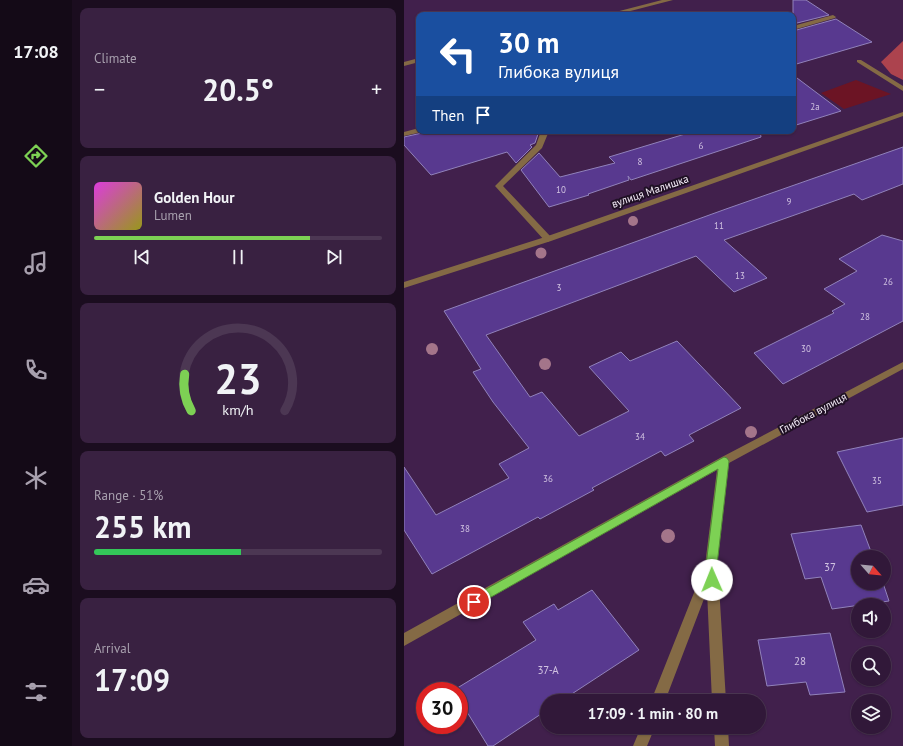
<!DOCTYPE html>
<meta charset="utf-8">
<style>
body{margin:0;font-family:"PT Sans",sans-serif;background:#392141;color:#f1f3f6;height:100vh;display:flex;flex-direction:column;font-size:15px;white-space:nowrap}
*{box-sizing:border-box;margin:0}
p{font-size:13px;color:#a8a0ae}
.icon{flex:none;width:22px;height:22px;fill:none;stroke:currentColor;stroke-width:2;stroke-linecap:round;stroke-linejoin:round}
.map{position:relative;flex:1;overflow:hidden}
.drawer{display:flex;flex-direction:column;gap:8px;padding:8px;background:#1b0d1f;width:332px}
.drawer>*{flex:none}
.top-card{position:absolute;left:12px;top:12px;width:380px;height:122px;border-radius:8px;box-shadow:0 1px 3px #0004,0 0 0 1px #4c3753;background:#1a4fa0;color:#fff;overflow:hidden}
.needle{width:26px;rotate:117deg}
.tools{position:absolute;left:447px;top:550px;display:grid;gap:8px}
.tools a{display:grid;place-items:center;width:40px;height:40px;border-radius:50%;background:#311839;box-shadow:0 1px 3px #0004,0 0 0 1px #4c3753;font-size:20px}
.speed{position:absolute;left:12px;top:682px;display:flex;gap:8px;font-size:20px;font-weight:700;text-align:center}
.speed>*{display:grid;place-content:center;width:52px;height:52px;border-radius:50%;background:#311839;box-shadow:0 1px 3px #0004,0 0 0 1px #4c3753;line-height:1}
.speed .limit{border:6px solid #d22;background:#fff;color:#111}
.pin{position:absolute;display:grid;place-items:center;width:34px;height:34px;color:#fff;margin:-17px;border:2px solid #fff;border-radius:50%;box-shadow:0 1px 4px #0007}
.me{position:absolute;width:44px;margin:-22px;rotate:359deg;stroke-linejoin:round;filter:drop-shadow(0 0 3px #0008)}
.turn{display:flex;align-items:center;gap:14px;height:84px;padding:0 16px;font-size:18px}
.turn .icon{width:52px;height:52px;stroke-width:2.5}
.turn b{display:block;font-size:28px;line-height:34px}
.then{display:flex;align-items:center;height:38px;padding:0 16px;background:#0003;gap:8px;font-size:15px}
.big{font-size:30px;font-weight:800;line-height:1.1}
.drawer .tile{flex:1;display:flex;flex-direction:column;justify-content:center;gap:6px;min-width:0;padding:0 14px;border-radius:8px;background:#392141}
.drawer .dial{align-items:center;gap:0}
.dial svg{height:104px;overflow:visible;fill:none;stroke:#4c3753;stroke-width:7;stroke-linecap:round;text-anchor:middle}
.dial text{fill:#f1f3f6;stroke:none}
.song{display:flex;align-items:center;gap:12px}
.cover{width:48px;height:48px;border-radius:6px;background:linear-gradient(135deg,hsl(300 70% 55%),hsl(60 70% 35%))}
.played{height:4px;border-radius:2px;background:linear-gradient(90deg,#7dd154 75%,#4c3753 75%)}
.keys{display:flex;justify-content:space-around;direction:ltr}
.heat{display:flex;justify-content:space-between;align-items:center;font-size:22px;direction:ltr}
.charge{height:6px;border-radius:3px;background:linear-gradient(90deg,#34c759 51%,#4c3753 0)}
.trip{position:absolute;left:136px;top:694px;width:226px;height:40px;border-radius:20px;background:#311839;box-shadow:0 1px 3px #0004,0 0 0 1px #4c3753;font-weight:800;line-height:40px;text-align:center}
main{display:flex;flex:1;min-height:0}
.tabs{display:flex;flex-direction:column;width:72px;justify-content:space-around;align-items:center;background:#140a17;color:#a8a0ae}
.tabs .icon{width:28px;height:28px}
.tabs .current{color:#7dd154}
.tabs b{font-size:18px;color:#f1f3f6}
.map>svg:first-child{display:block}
</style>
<main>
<nav class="tabs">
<b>17:08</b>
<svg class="icon current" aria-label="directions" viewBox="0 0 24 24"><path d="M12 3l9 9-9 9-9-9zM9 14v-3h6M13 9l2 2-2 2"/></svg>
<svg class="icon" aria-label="music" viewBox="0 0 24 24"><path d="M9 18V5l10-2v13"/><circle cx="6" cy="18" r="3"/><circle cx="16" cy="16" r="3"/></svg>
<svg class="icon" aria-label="phone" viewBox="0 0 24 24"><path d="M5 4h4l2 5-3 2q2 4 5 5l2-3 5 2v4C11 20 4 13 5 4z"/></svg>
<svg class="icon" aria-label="climate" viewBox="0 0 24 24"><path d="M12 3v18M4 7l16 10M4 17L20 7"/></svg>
<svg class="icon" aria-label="car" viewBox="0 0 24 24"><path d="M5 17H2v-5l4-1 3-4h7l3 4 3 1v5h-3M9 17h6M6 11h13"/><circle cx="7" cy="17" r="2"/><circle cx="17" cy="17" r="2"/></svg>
<svg class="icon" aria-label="filters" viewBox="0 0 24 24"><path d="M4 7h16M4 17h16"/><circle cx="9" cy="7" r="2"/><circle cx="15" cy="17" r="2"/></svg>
</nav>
<section class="drawer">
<div class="tile"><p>Climate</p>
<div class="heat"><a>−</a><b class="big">20.5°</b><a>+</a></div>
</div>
<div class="tile">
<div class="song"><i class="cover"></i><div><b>Golden Hour</b><p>Lumen</p></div></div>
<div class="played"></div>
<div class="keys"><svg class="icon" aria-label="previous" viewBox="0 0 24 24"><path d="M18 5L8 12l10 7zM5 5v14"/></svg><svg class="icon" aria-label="pause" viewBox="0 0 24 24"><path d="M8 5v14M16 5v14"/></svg><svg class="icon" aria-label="next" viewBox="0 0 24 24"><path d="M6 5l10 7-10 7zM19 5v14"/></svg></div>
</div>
<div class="tile dial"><svg viewBox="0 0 100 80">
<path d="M14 69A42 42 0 1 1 86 69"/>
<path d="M14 69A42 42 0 0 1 9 41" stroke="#7dd154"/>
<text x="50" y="56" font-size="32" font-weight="700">23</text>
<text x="50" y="72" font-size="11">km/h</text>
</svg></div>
<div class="tile"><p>Range · 51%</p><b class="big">255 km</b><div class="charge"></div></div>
<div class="tile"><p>Arrival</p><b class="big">17:09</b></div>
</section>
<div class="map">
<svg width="499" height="746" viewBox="0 0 499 746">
<rect width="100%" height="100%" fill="#41204c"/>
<path fill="#6c1424" d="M452,80L487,94L440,109L417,93Z"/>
<path fill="#ac434e" d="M499,41V80L487,74L477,62Z"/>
<path fill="#58398f" stroke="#9182bb" d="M389,0H402L425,15L389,24Z
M432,19L468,42L389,65V31Z
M389,75L437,111L389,126Z
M19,131H135L131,143L126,145L128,147L112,163L103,152L27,175L0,145V137L18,133Z
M291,131H356L357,137L227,180L224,176L225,180L184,194L185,195L145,207L117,170L135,153L156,177L211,163L205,157Z
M499,147V184L458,200L450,194L320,240L363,278L330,292L292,256L82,335L126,397L138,392L175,436L225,411L185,367L217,352L226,361L273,341L337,408L285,435L290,441L261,456L257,451L188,488L190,490L136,519L134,517L28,574L0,530V467L32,515L105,478L95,464L125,448L89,402L69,372L77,369L40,311L322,209Z
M478,235L499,241V321L379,384L350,353L430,313L428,311L441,304L420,289L453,271L435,259Z
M499,438V505L463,512L433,452Z
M457,525L469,557H454V583H479L485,601L428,609L417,577L401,579L387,534Z
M188,590L235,650L157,701H143V710L89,746H84L55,699V691L50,690L132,640L119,622L150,604L154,610Z
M426,633L441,692L406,695L402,682L363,686L354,640Z"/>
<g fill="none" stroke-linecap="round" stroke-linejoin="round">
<path fill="#846a45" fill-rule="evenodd" d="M429,15L432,17L431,18L389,30V26Z
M453,60H457L499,86V91L453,62Z
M15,128V131L18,132L0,136V132Z
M137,131H145L138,148L99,186L147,237L148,239L144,242L141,241L91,186L132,145Z"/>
<path fill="#846a45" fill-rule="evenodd" d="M258,0H269L211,15H200Z
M15,58V62L0,66V62Z
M499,112V116L147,241L0,288V282L141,237Z
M499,362V369L325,463L313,566L314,569L322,701H308L303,591L261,701H247L301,565L313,470L0,646V633L316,458Z
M237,727H251L243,746H229Z
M310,727H324L325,746H311Z"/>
</g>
<g fill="#a4758a">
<circle cx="229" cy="221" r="5"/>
<circle cx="137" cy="253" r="5.5"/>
<circle cx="28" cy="349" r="6"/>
<circle cx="141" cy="364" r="6"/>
<circle cx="347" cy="432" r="6"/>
<circle cx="264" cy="536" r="7"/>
</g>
<path fill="#7dd154" stroke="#518837" d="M320,457L323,458L325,461L313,565L314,580L312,583L308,585L304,583L302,565L314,469L73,605L70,606L66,605L64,602L66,598Z"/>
<g text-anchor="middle" stroke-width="4" stroke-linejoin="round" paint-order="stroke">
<g font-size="9" fill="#d1c3e1">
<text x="411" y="110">2а</text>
<text x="297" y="149">6</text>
<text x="236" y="165">8</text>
<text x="157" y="193">10</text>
<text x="385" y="205">9</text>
<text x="315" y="229">11</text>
<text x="336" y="279">13</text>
<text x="484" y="285">26</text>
<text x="155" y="291">3</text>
<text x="461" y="320">28</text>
<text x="402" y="352">30</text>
<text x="236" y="440">34</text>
<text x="144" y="482">36</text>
<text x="473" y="484">35</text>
<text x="61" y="532">38</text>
</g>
<g font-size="11" fill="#f9f1fc" stroke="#201125">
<text transform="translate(246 191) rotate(-19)" y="4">вулиця Малишка</text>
<text transform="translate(409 413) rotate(-28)" y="4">Глибока вулиця</text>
</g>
<g font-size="11" fill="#d1c3e1">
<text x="426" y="571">37</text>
<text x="396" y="665">28</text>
<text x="144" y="674">37-А</text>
</g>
</g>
</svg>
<div class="tools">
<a><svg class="needle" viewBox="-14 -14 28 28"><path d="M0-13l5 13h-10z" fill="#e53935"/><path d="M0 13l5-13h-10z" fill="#a8a0ae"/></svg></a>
<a><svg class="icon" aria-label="sound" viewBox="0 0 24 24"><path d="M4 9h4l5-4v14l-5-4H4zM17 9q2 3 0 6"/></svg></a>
<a><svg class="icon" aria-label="search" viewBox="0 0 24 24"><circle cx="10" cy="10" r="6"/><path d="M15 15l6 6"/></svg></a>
<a><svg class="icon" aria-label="layers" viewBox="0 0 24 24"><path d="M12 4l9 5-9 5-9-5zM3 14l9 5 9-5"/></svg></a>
</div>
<div class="speed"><div class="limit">30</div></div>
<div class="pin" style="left:70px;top:602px;background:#d93025"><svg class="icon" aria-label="arrive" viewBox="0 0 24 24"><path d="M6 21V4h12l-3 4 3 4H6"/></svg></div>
<svg class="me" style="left:308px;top:580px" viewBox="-20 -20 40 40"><circle r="19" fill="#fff"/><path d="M0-13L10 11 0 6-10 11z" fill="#7dd154"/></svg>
<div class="trip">17:09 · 1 min · 80 m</div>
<div class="top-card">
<div class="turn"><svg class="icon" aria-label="left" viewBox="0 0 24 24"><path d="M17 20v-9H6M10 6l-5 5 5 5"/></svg><div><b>30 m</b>Глибока вулиця</div></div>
<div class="then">Then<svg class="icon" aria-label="arrive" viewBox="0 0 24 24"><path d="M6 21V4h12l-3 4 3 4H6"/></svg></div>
</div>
</div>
</main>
